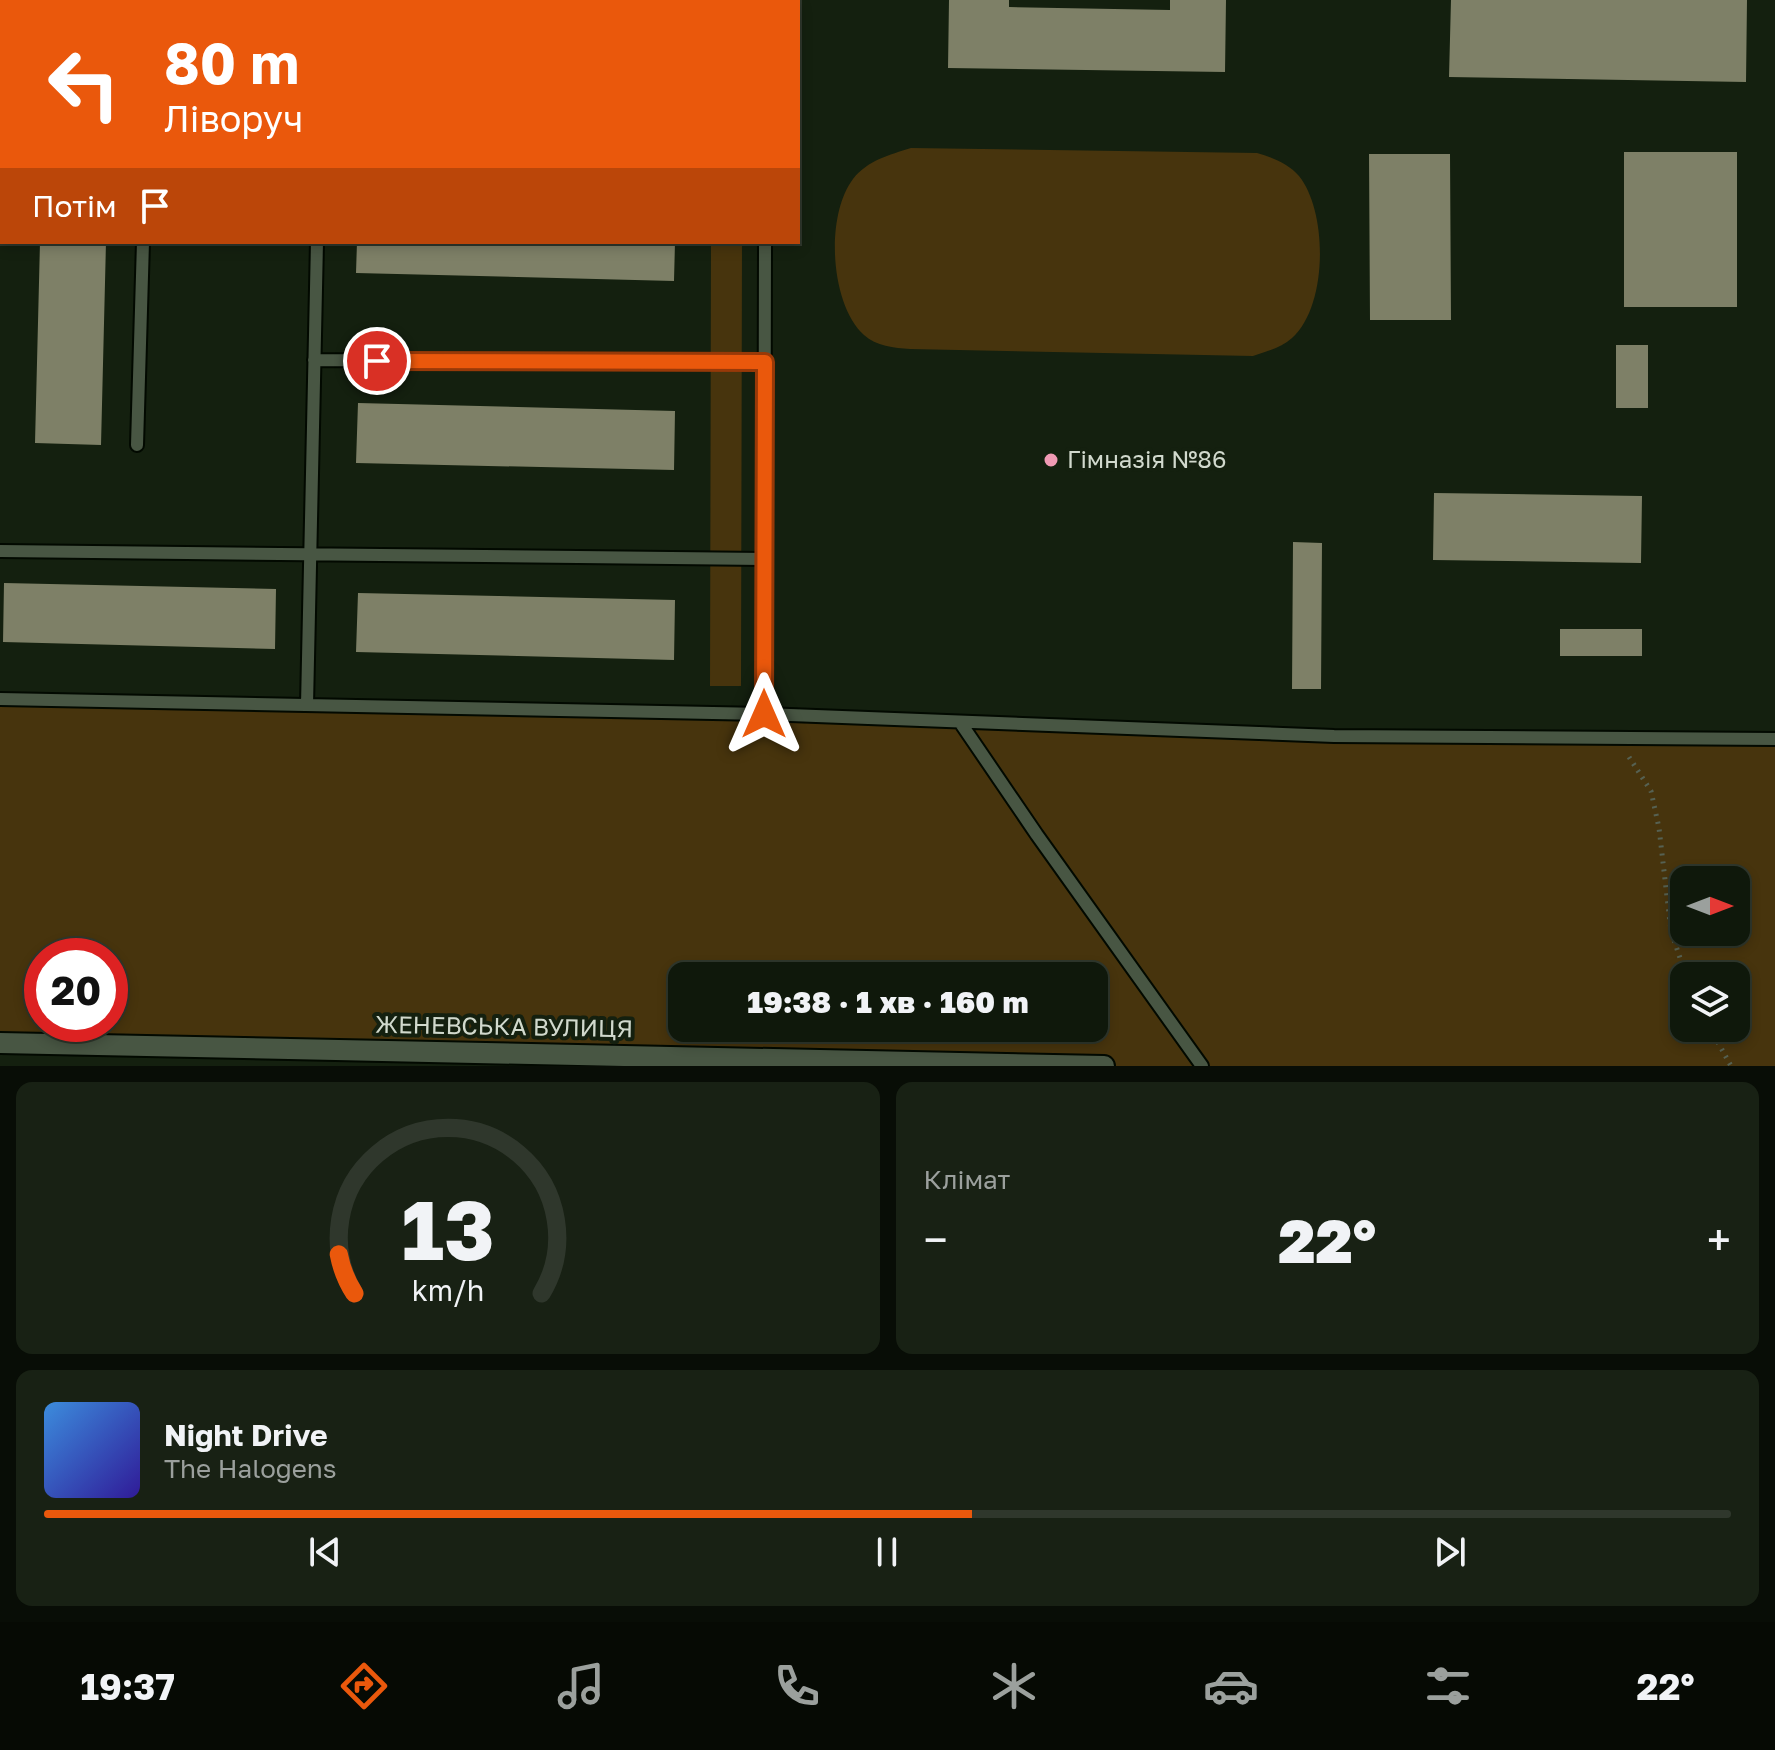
<!DOCTYPE html>
<html lang="uk">
<meta charset="utf-8">
<style>
body{margin:0;font-family:"Golos Text",sans-serif;background:#182114;color:#f1f3f6;height:100vh;display:flex;flex-direction:column;font-size:30px;white-space:nowrap}
*{box-sizing:border-box;margin:0}
p{font-size:26px;color:#9ba09d}
.icon{flex:none;width:44px;height:44px;fill:none;stroke:currentColor;stroke-width:2;stroke-linecap:round;stroke-linejoin:round}
.map{position:relative;height:1066px;overflow:hidden}
.side{display:flex;flex-direction:column;gap:16px;padding:16px;background:#080d06;flex:1}
.side>*{flex:none}
.hud{position:absolute;left:0px;top:0px;width:800px;height:244px;box-shadow:0 4px 12px #0003,0 0 0 2px #2f372c;background:#ea580c;color:#fff;overflow:hidden}
.needle{width:52px;rotate:90deg}
.buttons{position:absolute;left:1670px;top:866px;display:grid;gap:16px}
.buttons a{display:grid;place-items:center;width:80px;height:80px;border-radius:16px;background:#0f180b;box-shadow:0 4px 12px #0003,0 0 0 2px #2f372c;font-size:40px}
.speed{position:absolute;left:24px;top:938px;display:flex;gap:16px;font-size:40px;font-weight:700;text-align:center}
.speed>*{display:grid;place-content:center;width:104px;height:104px;border-radius:50%;background:#0f180b;box-shadow:0 4px 12px #0003,0 0 0 2px #2f372c;line-height:1}
.speed .limit{border:12px solid #d22;background:#fff;color:#111}
.pin{position:absolute;display:grid;place-items:center;width:68px;height:68px;color:#fff;margin:-34px;border:4px solid #fff;border-radius:50%;box-shadow:0 2px 8px #0007}
.me{position:absolute;width:88px;margin:-44px;rotate:0deg;stroke-linejoin:round;filter:drop-shadow(0 0 6px #0008)}
.turn{display:flex;align-items:center;gap:28px;height:168px;padding:0 32px;font-size:36px}
.turn .icon{width:104px;height:104px;stroke-width:2.5}
.turn b{display:block;font-size:56px;line-height:68px}
.then{display:flex;align-items:center;height:76px;padding:0 32px;background:#0003;gap:16px;font-size:30px}
.big{font-size:60px;font-weight:800;line-height:1.1}
.side .widget{flex:1;display:flex;flex-direction:column;justify-content:center;gap:12px;min-width:0;padding:0 28px;border-radius:16px;background:#182114}
.side .dial{align-items:center;gap:0}
.dial svg{height:208px;overflow:visible;fill:none;stroke:#2f372c;stroke-width:7;stroke-linecap:round;text-anchor:middle}
.dial text{fill:#f1f3f6;stroke:none}
.song{display:flex;align-items:center;gap:24px}
.cover{width:96px;height:96px;border-radius:12px;background:linear-gradient(135deg,hsl(210 70% 55%),hsl(250 70% 35%))}
.played{height:8px;border-radius:4px;background:linear-gradient(90deg,#ea580c 55%,#2f372c 55%)}
.keys{display:flex;justify-content:space-around;direction:ltr}
.heat{display:flex;justify-content:space-between;align-items:center;font-size:44px;direction:ltr}
.side .tiles{flex:1;display:grid;gap:16px;grid-template-columns:1fr 1fr}
.widget:last-child{grid-column:span 2}
.trip{position:absolute;left:668px;top:962px;width:440px;height:80px;border-radius:16px;background:#0f180b;box-shadow:0 4px 12px #0003,0 0 0 2px #2f372c;font-weight:800;line-height:80px;text-align:center}
.tab-bar{display:flex;height:128px;justify-content:space-around;align-items:center;background:#060a04;color:#9ba09d}
.tab-bar .icon{width:56px;height:56px}
.tab-bar .on{color:#ea580c}
.tab-bar b{font-size:36px;color:#f1f3f6}
.map>svg:first-child{display:block}
</style>
<div class="map">
<svg width="1775" height="1066" viewBox="0 0 1775 1066">
<rect width="100%" height="100%" fill="#14200f"/>
<path fill="#47340d" fill-rule="evenodd" d="M911,148L1257,153C1272,157 1289,164 1299,176C1328,212 1328,306 1292,338C1281,348 1267,351 1253,356L910,349C894,348 876,346 864,335C830,304 825,216 853,179C868,160 889,155 911,148Z
M711,242H742L741,686H710Z
M0,699L1334,736L1775,739V1066H1104L0,1043ZM1684,880H1736V932H1684ZM42,956H110V1024H42ZM682,976H1094V1028H682ZM1684,976H1736V1028H1684Z"/>
<path fill="#7e8067" d="M949,0H1009V7L1170,10V0H1226L1225,72L948,68Z
M1451,0H1747L1746,82L1449,77Z
M1624,152H1737V307H1624Z
M1369,154H1450L1451,320H1370Z
M40,242H106L101,445L35,443Z
M357,242H675L674,281L356,273Z
M1616,345H1648V408H1616Z
M358,403L675,411L674,470L356,463Z
M1434,493L1642,496L1641,563L1433,560Z
M1293,542L1322,543L1321,689H1292Z
M4,583L276,589L275,649L3,642Z
M358,593L675,600L674,660L356,652Z
M1560,629H1642V656H1560Z"/>
<g fill="none" stroke-linecap="round" stroke-linejoin="round">
<defs>
<path id="lane" d="M149,2V0
M322,2V0
M766,2V0
M314,360L765,362
M137,445L143,242
M0,551L765,559
M0,699L764,714L1334,736L1775,739
M307,705L317,242
M764,714L765,242
M960,722L1037,835L1202,1066"/>
<path id="street" d="M0,1043L1104,1066"/>
</defs>
<use href="#lane" stroke="#020900" stroke-width="16"/>
<use href="#street" stroke="#020900" stroke-width="24"/>
<path stroke="#566152" stroke-width="5" stroke-dasharray="2 6" stroke-linecap="butt" d="M1629,757L1651,791L1659,828L1671,931L1686,976
M1710,1028L1731,1066"/>
<use href="#lane" stroke="#485643" stroke-width="12"/>
<use href="#street" stroke="#485643" stroke-width="20"/>
</g>
<g fill="none" stroke-linecap="round" stroke-linejoin="round">
<defs>
<path id="route" d="M377,361L765,362L764,714"/>
</defs>
<use href="#route" stroke="#983908" stroke-width="20"/>
<use href="#route" stroke="#ea580c" stroke-width="14"/>
</g>
<circle fill="#f09ab4" stroke="#14200f" stroke-width="3" cx="1051" cy="460" r="8"/>
<g text-anchor="middle" stroke-width="8" stroke-linejoin="round" paint-order="stroke">
<g font-size="24" fill="#d1d9cd" stroke="#14200f" text-anchor="start">
<text x="1067" y="468">Гімназія №86</text>
</g>
<g font-size="24" fill="#d1d9cd" stroke="#14200f">
<text transform="translate(504 1027) rotate(1)" y="8">ЖЕНЕВСЬКА ВУЛИЦЯ</text>
</g>
</g>
</svg>
<div class="buttons">
<a><svg class="needle" viewBox="-14 -14 28 28"><path d="M0-13l5 13h-10z" fill="#e53935"/><path d="M0 13l5-13h-10z" fill="#9ba09d"/></svg></a>
<a><svg class="icon" aria-label="layers" viewBox="0 0 24 24"><path d="M12 4l9 5-9 5-9-5zM3 14l9 5 9-5"/></svg></a>
</div>
<div class="speed"><div class="limit">20</div></div>
<div class="pin" style="left:377px;top:361px;background:#d93025"><svg class="icon" aria-label="arrive" viewBox="0 0 24 24"><path d="M6 21V4h12l-3 4 3 4H6"/></svg></div>
<svg class="me" style="left:764px;top:714px" viewBox="-20 -20 40 40"><path d="M0-17L14 15 0 8-14 15z" fill="#ea580c" stroke="#fff" stroke-width="4"/></svg>
<div class="trip">19:38 · 1 хв · 160 m</div>
<div class="hud">
<div class="turn"><svg class="icon" aria-label="left" viewBox="0 0 24 24"><path d="M17 20v-9H6M10 6l-5 5 5 5"/></svg><div><b>80 m</b>Ліворуч</div></div>
<div class="then">Потім<svg class="icon" aria-label="arrive" viewBox="0 0 24 24"><path d="M6 21V4h12l-3 4 3 4H6"/></svg></div>
</div>
</div>
<section class="side">
<div class="tiles">
<div class="widget dial"><svg viewBox="0 0 100 80">
<path d="M14 69A42 42 0 1 1 86 69"/>
<path d="M14 69A42 42 0 0 1 8 54" stroke="#ea580c"/>
<text x="50" y="56" font-size="32" font-weight="700">13</text>
<text x="50" y="72" font-size="11">km/h</text>
</svg></div>
<div class="widget"><p>Клімат</p>
<div class="heat"><a>−</a><b class="big">22°</b><a>+</a></div>
</div>
<div class="widget">
<div class="song"><i class="cover"></i><div><b>Night Drive</b><p>The Halogens</p></div></div>
<div class="played"></div>
<div class="keys"><svg class="icon" aria-label="previous" viewBox="0 0 24 24"><path d="M18 5L8 12l10 7zM5 5v14"/></svg><svg class="icon" aria-label="pause" viewBox="0 0 24 24"><path d="M8 5v14M16 5v14"/></svg><svg class="icon" aria-label="next" viewBox="0 0 24 24"><path d="M6 5l10 7-10 7zM19 5v14"/></svg></div>
</div>
</div>
</section>
<nav class="tab-bar">
<b>19:37</b>
<svg class="icon on" aria-label="directions" viewBox="0 0 24 24"><path d="M12 3l9 9-9 9-9-9zM9 14v-3h6M13 9l2 2-2 2"/></svg>
<svg class="icon" aria-label="music" viewBox="0 0 24 24"><path d="M9 18V5l10-2v13"/><circle cx="6" cy="18" r="3"/><circle cx="16" cy="16" r="3"/></svg>
<svg class="icon" aria-label="phone" viewBox="0 0 24 24"><path d="M5 4h4l2 5-3 2q2 4 5 5l2-3 5 2v4C11 20 4 13 5 4z"/></svg>
<svg class="icon" aria-label="climate" viewBox="0 0 24 24"><path d="M12 3v18M4 7l16 10M4 17L20 7"/></svg>
<svg class="icon" aria-label="car" viewBox="0 0 24 24"><path d="M5 17H2v-5l4-1 3-4h7l3 4 3 1v5h-3M9 17h6M6 11h13"/><circle cx="7" cy="17" r="2"/><circle cx="17" cy="17" r="2"/></svg>
<svg class="icon" aria-label="filters" viewBox="0 0 24 24"><path d="M4 7h16M4 17h16"/><circle cx="9" cy="7" r="2"/><circle cx="15" cy="17" r="2"/></svg>
<b>22°</b>
</nav>
